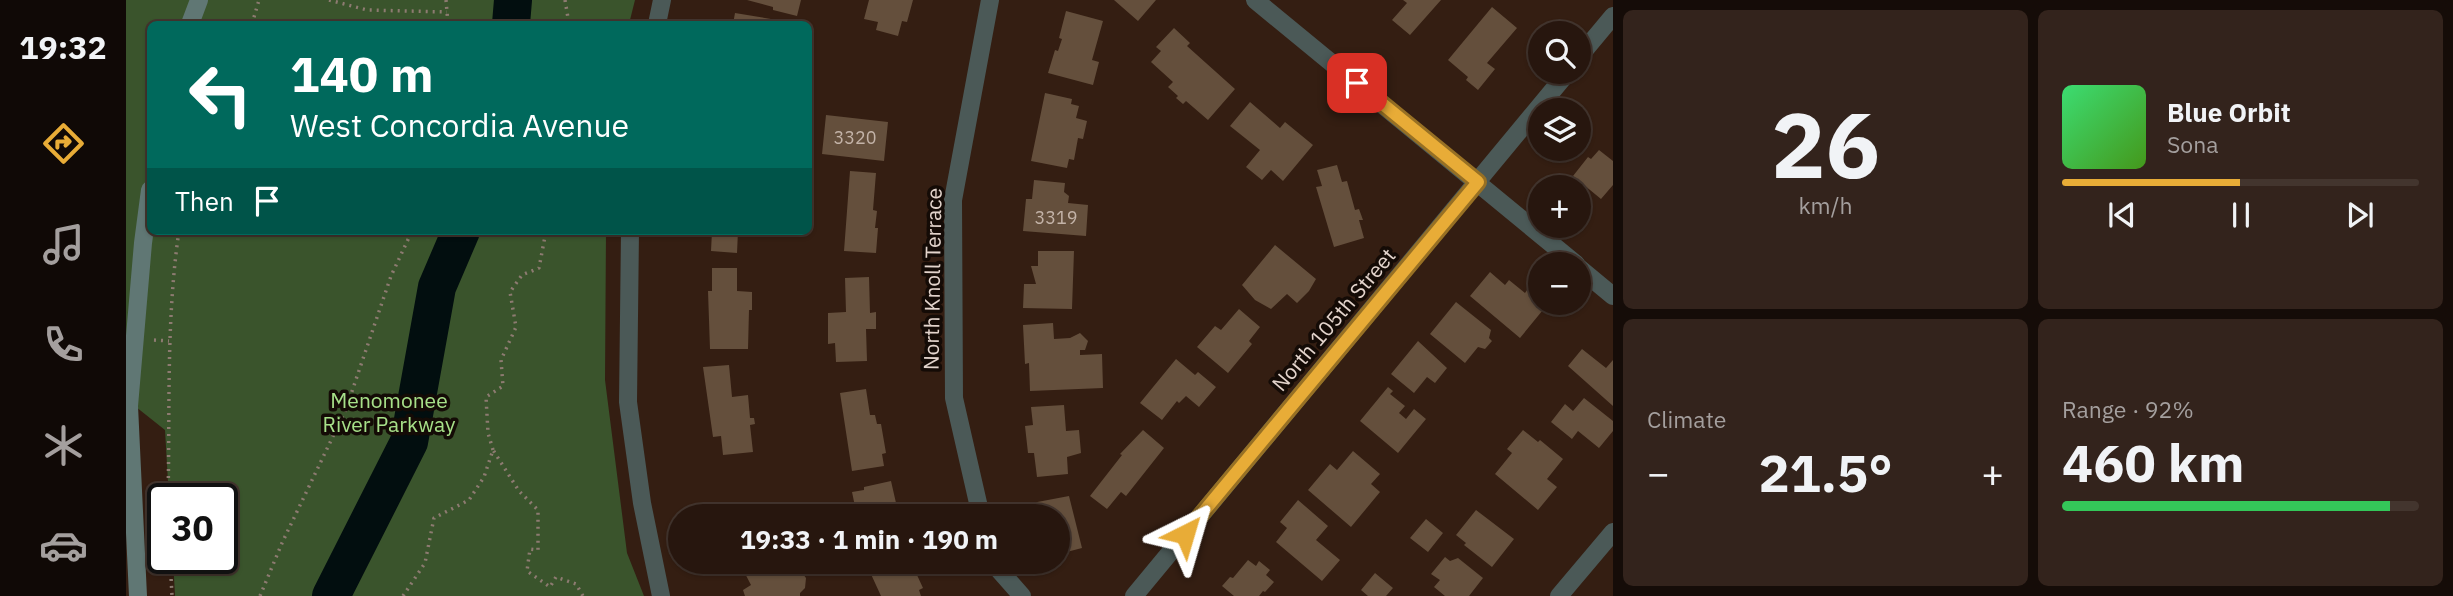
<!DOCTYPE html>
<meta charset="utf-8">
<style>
body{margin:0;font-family:"IBM Plex Sans",sans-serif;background:#33231c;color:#f1f3f6;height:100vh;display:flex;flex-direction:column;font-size:26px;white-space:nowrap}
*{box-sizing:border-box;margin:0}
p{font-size:23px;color:#a49f9e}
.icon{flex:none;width:38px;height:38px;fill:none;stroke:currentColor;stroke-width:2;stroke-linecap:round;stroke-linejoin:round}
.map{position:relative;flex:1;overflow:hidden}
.drawer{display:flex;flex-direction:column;gap:10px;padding:10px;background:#150c08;width:840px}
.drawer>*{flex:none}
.banner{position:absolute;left:21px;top:21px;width:665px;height:214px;border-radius:10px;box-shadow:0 2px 5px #0004,0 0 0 2px #43352e;background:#00695c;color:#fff;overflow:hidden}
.buttons{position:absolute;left:1402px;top:21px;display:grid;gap:14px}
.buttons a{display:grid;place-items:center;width:63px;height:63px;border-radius:50%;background:#27160e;box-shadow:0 2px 5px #0004,0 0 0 2px #43352e;font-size:35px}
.speed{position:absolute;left:21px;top:483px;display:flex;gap:14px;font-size:35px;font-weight:700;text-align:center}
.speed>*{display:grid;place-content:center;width:91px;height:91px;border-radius:50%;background:#27160e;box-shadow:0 2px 5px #0004,0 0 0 2px #43352e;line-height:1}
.speed .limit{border:4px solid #111;border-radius:10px;background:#fff;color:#111}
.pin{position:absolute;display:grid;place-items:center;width:60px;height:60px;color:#fff;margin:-30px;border-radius:14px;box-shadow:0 4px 10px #0006}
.me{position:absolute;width:77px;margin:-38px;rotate:40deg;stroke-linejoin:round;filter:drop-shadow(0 0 5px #0008)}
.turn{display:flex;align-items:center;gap:24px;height:147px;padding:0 28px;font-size:32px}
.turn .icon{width:91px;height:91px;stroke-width:2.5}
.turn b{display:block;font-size:49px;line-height:60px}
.then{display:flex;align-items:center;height:66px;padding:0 28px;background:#0003;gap:14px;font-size:26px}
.big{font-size:52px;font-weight:700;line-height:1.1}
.drawer .tile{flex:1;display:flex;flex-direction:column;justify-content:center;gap:10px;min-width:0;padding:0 24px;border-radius:10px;background:#33231c}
.drawer .dial{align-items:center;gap:0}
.dial b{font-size:91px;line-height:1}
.song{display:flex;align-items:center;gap:21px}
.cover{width:84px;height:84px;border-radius:10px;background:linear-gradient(135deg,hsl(140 70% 55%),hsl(100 70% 35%))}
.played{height:7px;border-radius:4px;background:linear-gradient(90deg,#e8ac37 50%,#43352e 50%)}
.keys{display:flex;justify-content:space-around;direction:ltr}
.heat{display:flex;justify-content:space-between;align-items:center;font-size:38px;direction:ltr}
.charge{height:10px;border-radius:5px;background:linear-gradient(90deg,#34c759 92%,#43352e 0)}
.drawer .tiles{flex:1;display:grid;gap:10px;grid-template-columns:repeat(2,1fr)}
.trip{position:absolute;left:542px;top:504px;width:402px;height:70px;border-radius:35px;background:#27160e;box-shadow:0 2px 5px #0004,0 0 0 2px #43352e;font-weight:700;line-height:70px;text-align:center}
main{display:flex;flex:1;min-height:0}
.tabs{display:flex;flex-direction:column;width:126px;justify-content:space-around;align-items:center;background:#100906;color:#a49f9e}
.tabs .icon{width:49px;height:49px}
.tabs .selected{color:#e8ac37}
.tabs b{font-size:32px;color:#f1f3f6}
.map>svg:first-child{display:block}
</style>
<main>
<nav class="tabs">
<b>19:32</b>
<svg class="icon selected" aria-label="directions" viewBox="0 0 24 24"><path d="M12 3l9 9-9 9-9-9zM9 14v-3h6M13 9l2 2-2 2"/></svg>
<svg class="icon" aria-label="music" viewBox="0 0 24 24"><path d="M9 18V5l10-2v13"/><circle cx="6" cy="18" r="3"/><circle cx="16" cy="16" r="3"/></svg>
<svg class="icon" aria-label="phone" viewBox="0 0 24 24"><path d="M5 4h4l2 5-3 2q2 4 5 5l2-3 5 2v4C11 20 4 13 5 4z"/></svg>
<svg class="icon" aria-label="climate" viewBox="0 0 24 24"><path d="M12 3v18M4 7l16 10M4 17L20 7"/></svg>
<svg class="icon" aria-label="car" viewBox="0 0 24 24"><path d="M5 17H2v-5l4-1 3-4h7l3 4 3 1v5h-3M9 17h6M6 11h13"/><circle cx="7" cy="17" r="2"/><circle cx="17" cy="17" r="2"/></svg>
</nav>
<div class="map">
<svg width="1487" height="596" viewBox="0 0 1487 596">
<rect width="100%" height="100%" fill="#341e12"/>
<path fill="#3a542c" d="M0,0H509L503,24H24V231H480L479,380L501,553L518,596H49L47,558H96V499H43L39,430L0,399Z"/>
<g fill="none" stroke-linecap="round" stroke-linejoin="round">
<path stroke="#020e0f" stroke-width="38" d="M385,24L387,0
M205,596L283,442L311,287L335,231"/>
</g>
<path fill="#644f3c" d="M621,0H675L671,16L647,10V7Z
M743,0H787L781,22L776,21L772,36L750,30L752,22L738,19Z
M988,0H1030L1012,21Z
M1277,0H1315L1284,35L1266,20L1281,3Z
M1366,7L1391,28L1361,63L1369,69L1352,90L1340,80L1342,77L1322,60Z
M940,11L977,21L966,60L973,62L967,85L922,73L929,50L932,51L936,39L933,38Z
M609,13L645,19L644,24H607Z
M1048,28L1064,43L1061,46L1109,89L1082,120L1060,101L1057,104L1050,98L1052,96L1042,87L1047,82L1025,62L1035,51L1030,47Z
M919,93L946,99L945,104L953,106L950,118L961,121L957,139L952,138L948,160L943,159L941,168L905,161Z
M1124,102L1154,128L1159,122L1187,145L1157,181L1145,170L1136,180L1120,167L1134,150L1104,126Z
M700,115L762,122L758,161L696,154Z
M1473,150L1487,161V185L1475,199L1447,176L1462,157L1465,159Z
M1211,165L1216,182L1221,181L1229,210L1233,209L1237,220H1233L1238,238L1208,247L1190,187L1196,186L1191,170Z
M724,171L750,173L747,210L751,211L749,228H752L750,253L718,251Z
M908,180L939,183L938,192L943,196L942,203L962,205L960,236L897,231L900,199H906Z
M586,231H612L611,253L585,251Z
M1149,245L1190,279L1183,291L1171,303L1161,294L1145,309L1129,300L1116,285Z
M912,251H948L946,309L897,308L898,284H910L905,266H912Z
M586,268H611V291L626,292V310H623L622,349H584L582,291H586Z
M1364,272L1379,285L1383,280L1399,293L1401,290L1414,300V303L1421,305L1394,338L1344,296Z
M743,277L744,313L750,312V329H740L741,361L710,362L709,343L702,344V313L720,312L719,278Z
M1330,302L1365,330L1363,338L1366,341L1359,349L1352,347L1339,363L1304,334Z
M1113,309L1134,327L1123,341L1126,344L1102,373L1071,347L1089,326L1095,330Z
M927,323L928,339L944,338L954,333L962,341L959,350H954V355L976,354L977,388L904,391L903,363L899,364L897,325Z
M1292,341L1321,368L1309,383L1301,377L1288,393L1265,374Z
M1456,349L1480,368L1487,360V406L1442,366Z
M1050,359L1069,375L1072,372L1090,387L1073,407L1060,396L1053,403L1051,401L1036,420L1014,403Z
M603,365L606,397L622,395L624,418H628L629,424L624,425L627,452L597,455L595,436L587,437L577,367Z
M1262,387L1267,391L1264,394L1279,406L1273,413L1280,419L1288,409L1300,419L1272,453L1234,421Z
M740,389L744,415H749L751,424H755L760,453L756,454L758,466L726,471L714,393Z
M1458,398L1487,421V431L1473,448L1452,431L1446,439L1425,422L1439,404L1447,411Z
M938,405L940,431L953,430L955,453L941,457L942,474L911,477L908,453H902L899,426L907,425L905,407Z
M1017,430L1038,448L1000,496L995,492L981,509L964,496L996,455L994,454Z
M1397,430L1412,442L1414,440L1437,459L1421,479L1431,487L1412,510L1369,474L1386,453L1381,449Z
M1227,451L1254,474L1245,484L1254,492L1225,527L1182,490L1204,464L1211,470Z
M765,481L773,516H731L726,492L738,490V487Z
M943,496L956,548L933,554V516H909L906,503Z
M1172,500L1202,526L1190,540L1214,560L1196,581L1150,542L1161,528L1154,522Z
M1350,510L1388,539L1366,567L1338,545L1340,543L1330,535Z
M1300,519L1317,533L1302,552L1284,538Z
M1319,557L1324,561L1332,558L1357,578L1343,596H1319L1308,587L1314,580L1305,574Z
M1122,560L1130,566L1133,561L1144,570L1140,575L1148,582L1139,592L1137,591L1133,596H1108L1096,586L1104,577L1107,578Z
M613,562H668L680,578L679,588L674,593V596H619L617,590L625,585Z
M765,562H785L797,588L793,590L795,596H755L744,572Z
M1249,573L1267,588L1260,596H1242L1235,590Z"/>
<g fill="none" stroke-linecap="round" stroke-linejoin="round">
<path stroke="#8d7b71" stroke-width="3.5" stroke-dasharray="2 5" stroke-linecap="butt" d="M203,0L241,10L321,12
M320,0L322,24
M439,0L443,24
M126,24L133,0
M28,340L43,341
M367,450L362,433L360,397L377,386L375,360L390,327L384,292L396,275L413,268L420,231
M42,499C44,410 40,319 53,231
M44,558L46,596
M134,596L156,543L220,409L265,276L286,231
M277,596L299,563L308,518L343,500L358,477L367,450L393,491L412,510V550L404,549L401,571L424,587L430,577L450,584L457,596"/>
<path stroke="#4b5957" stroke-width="18" d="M1129,0L1450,264
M531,24L536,0
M1452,58L1487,16
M504,231L502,402L516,503L535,596
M1452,267L1487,296
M855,516L828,398L827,200L864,0
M866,562L896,596
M1008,596L1442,72
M1433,596L1487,532"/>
<path stroke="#607774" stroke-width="18" d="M64,24L73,0
M12,596L3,406L17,243L24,190"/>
</g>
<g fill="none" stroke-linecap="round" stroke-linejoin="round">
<defs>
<path id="route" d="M1059,534L1352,182L1231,83"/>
</defs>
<use href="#route" stroke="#977024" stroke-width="18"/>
<use href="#route" stroke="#e8ac37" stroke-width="12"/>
</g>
<g text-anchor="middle" stroke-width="7" stroke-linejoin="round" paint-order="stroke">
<g font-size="18" fill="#c3b3a8">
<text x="729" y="144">3320</text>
<text x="930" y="224">3319</text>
</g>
<g font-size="21" fill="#e3d4cc" stroke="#140b06">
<text transform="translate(807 279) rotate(-89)" y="7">North Knoll Terrace</text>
<text transform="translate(1208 320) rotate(-50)" y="7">North 105th Street</text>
</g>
<g font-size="21" fill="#a7e089" stroke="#140b06">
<text x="263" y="408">Menomonee<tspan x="263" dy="24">River Parkway</tspan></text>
</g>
</g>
</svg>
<div class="buttons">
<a><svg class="icon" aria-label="search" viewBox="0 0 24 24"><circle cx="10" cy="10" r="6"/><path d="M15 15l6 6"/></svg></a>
<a><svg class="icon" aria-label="layers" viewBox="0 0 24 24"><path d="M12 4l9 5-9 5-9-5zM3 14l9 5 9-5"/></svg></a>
<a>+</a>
<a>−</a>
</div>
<div class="speed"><div class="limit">30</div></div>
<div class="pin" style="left:1231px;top:83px;background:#d93025"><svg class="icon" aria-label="arrive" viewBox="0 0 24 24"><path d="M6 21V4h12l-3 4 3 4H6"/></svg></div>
<svg class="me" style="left:1059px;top:534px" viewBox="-20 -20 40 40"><path d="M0-17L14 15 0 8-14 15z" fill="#e8ac37" stroke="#fff" stroke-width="4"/></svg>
<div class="trip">19:33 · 1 min · 190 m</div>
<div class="banner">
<div class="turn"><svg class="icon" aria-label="left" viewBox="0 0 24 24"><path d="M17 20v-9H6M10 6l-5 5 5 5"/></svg><div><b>140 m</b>West Concordia Avenue</div></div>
<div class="then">Then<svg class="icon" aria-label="arrive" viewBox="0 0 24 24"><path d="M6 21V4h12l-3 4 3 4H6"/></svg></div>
</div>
</div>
<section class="drawer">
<div class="tiles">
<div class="tile dial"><b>26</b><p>km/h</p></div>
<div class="tile">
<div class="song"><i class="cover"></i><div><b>Blue Orbit</b><p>Sona</p></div></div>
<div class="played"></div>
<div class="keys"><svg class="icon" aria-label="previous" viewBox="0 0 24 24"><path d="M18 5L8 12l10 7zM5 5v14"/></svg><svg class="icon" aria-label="pause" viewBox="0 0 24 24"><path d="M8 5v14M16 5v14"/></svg><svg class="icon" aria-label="next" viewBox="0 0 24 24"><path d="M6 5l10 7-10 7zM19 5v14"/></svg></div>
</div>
<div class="tile"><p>Climate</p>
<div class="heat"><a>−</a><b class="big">21.5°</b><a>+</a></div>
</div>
<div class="tile"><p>Range · 92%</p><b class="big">460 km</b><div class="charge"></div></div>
</div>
</section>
</main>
